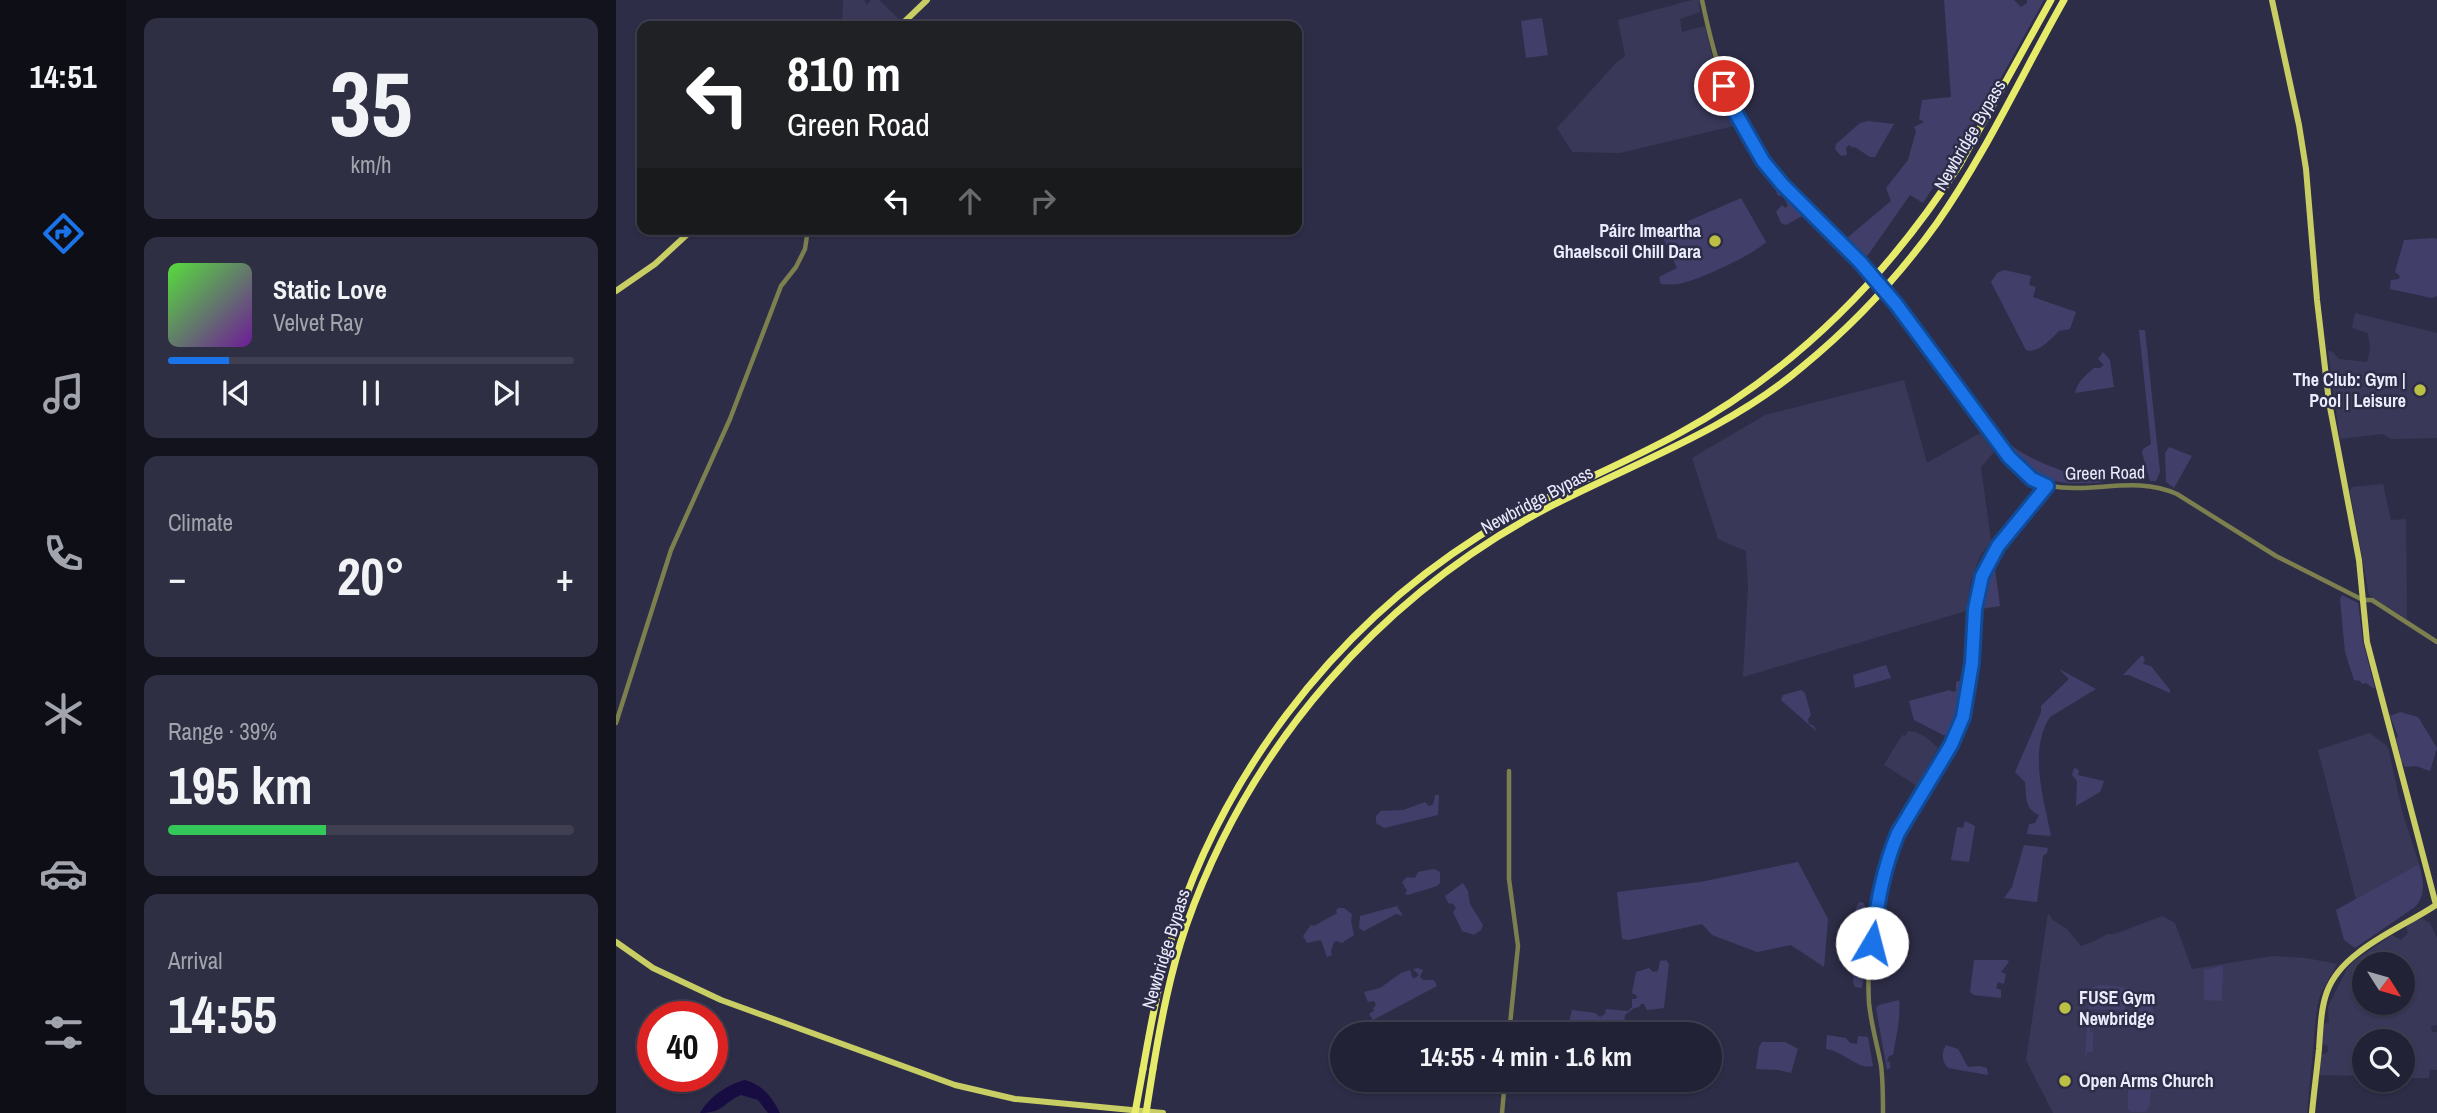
<!DOCTYPE html>
<meta charset="utf-8">
<style>
body{margin:0;font-family:"Archivo Narrow",sans-serif;background:#2e2f42;color:#f1f3f6;height:100vh;display:flex;flex-direction:column;font-size:26px;white-space:nowrap}
*{box-sizing:border-box;margin:0}
p{font-size:23px;color:#a2a4ad}
.icon{flex:none;width:38px;height:38px;fill:none;stroke:currentColor;stroke-width:2;stroke-linecap:round;stroke-linejoin:round}
.map{position:relative;flex:1;overflow:hidden}
.panel{display:flex;flex-direction:column;gap:18px;padding:18px;background:#13131e;width:490px}
.panel>*{flex:none}
.top-card{position:absolute;left:21px;top:21px;width:665px;height:214px;border-radius:14px;box-shadow:0 2px 5px #0004,0 0 0 2px #3f3f51;background:#202124;color:#fff;overflow:hidden}
.needle{width:46px;rotate:127deg}
.tools{position:absolute;left:1736px;top:952px;display:grid;gap:14px}
.tools a{display:grid;place-items:center;width:63px;height:63px;border-radius:50%;background:#222236;box-shadow:0 2px 5px #0004,0 0 0 2px #3f3f51;font-size:35px}
.speed{position:absolute;left:21px;top:1001px;display:flex;gap:14px;font-size:35px;font-weight:700;text-align:center}
.speed>*{display:grid;place-content:center;width:91px;height:91px;border-radius:50%;background:#222236;box-shadow:0 2px 5px #0004,0 0 0 2px #3f3f51;line-height:1}
.speed .limit{border:10px solid #d22;background:#fff;color:#111}
.pin{position:absolute;display:grid;place-items:center;width:60px;height:60px;color:#fff;margin:-30px;border:4px solid #fff;border-radius:50%;box-shadow:0 2px 7px #0007}
.me{position:absolute;width:77px;margin:-38px;rotate:8deg;stroke-linejoin:round;filter:drop-shadow(0 0 5px #0008)}
.turn{display:flex;align-items:center;gap:24px;height:147px;padding:0 35px;font-size:32px}
.turn .icon{width:91px;height:91px;stroke-width:2.5}
.turn b{display:block;font-size:49px;line-height:60px}
.lanes{display:flex;align-items:center;height:66px;padding:0 35px;background:#0003;justify-content:center;gap:35px;direction:ltr}
.lanes .off{opacity:.35}
.big{font-size:52px;font-weight:700;line-height:1.1}
.panel .tile{flex:1;display:flex;flex-direction:column;justify-content:center;gap:10px;min-width:0;padding:0 24px;border-radius:14px;background:#2e2f42}
.panel .dial{align-items:center;gap:0}
.dial b{font-size:91px;line-height:1}
.song{display:flex;align-items:center;gap:21px}
.cover{width:84px;height:84px;border-radius:10px;background:linear-gradient(135deg,hsl(110 70% 55%),hsl(280 70% 35%))}
.played{height:7px;border-radius:4px;background:linear-gradient(90deg,#1a73e8 15%,#3f3f51 15%)}
.keys{display:flex;justify-content:space-around;direction:ltr}
.heat{display:flex;justify-content:space-between;align-items:center;font-size:38px;direction:ltr}
.charge{height:10px;border-radius:5px;background:linear-gradient(90deg,#34c759 39%,#3f3f51 0)}
.trip{position:absolute;left:714px;top:1022px;width:392px;height:70px;border-radius:35px;background:#222236;box-shadow:0 2px 5px #0004,0 0 0 2px #3f3f51;font-weight:700;line-height:70px;text-align:center}
main{display:flex;flex:1;min-height:0}
.dock{display:flex;flex-direction:column;width:126px;justify-content:space-around;align-items:center;background:#0e0e16;color:#a2a4ad}
.dock .icon{width:49px;height:49px}
.dock .current{color:#1a73e8}
.dock b{font-size:32px;color:#f1f3f6}
.map>svg:first-child{display:block}
</style>
<main>
<nav class="dock">
<b>14:51</b>
<svg class="icon current" aria-label="directions" viewBox="0 0 24 24"><path d="M12 3l9 9-9 9-9-9zM9 14v-3h6M13 9l2 2-2 2"/></svg>
<svg class="icon" aria-label="music" viewBox="0 0 24 24"><path d="M9 18V5l10-2v13"/><circle cx="6" cy="18" r="3"/><circle cx="16" cy="16" r="3"/></svg>
<svg class="icon" aria-label="phone" viewBox="0 0 24 24"><path d="M5 4h4l2 5-3 2q2 4 5 5l2-3 5 2v4C11 20 4 13 5 4z"/></svg>
<svg class="icon" aria-label="climate" viewBox="0 0 24 24"><path d="M12 3v18M4 7l16 10M4 17L20 7"/></svg>
<svg class="icon" aria-label="car" viewBox="0 0 24 24"><path d="M5 17H2v-5l4-1 3-4h7l3 4 3 1v5h-3M9 17h6M6 11h13"/><circle cx="7" cy="17" r="2"/><circle cx="17" cy="17" r="2"/></svg>
<svg class="icon" aria-label="filters" viewBox="0 0 24 24"><path d="M4 7h16M4 17h16"/><circle cx="9" cy="7" r="2"/><circle cx="15" cy="17" r="2"/></svg>
</nav>
<section class="panel">
<div class="tile dial"><b>35</b><p>km/h</p></div>
<div class="tile">
<div class="song"><i class="cover"></i><div><b>Static Love</b><p>Velvet Ray</p></div></div>
<div class="played"></div>
<div class="keys"><svg class="icon" aria-label="previous" viewBox="0 0 24 24"><path d="M18 5L8 12l10 7zM5 5v14"/></svg><svg class="icon" aria-label="pause" viewBox="0 0 24 24"><path d="M8 5v14M16 5v14"/></svg><svg class="icon" aria-label="next" viewBox="0 0 24 24"><path d="M6 5l10 7-10 7zM19 5v14"/></svg></div>
</div>
<div class="tile"><p>Climate</p>
<div class="heat"><a>−</a><b class="big">20°</b><a>+</a></div>
</div>
<div class="tile"><p>Range · 39%</p><b class="big">195 km</b><div class="charge"></div></div>
<div class="tile"><p>Arrival</p><b class="big">14:55</b></div>
</section>
<div class="map">
<svg width="1821" height="1113" viewBox="0 0 1821 1113">
<rect width="100%" height="100%" fill="#2e2d48"/>
<path fill="#3a3859" fill-rule="evenodd" d="M227,0H248L251,5L255,0H263L282,18L274,26H226Z
M1076,0H1083L1084,12L1064,19L1066,32L1089,26L1107,102L1122,125L1004,153L956,152L941,128L1000,63L1009,56L1002,20Z
M1739,313L1821,333V438L1775,439L1767,434L1724,439L1712,351L1717,352L1723,359L1751,362L1754,350L1752,333L1736,328Z
M1288,380L1311,463L1364,433L1378,452L1365,467L1375,541L1364,556L1355,580L1350,611L1127,677L1132,587L1130,551L1102,539L1076,458L1149,415Z
M1767,484L1775,520L1790,519L1791,619L1753,595L1734,491L1736,487Z
M1292,731L1300,732L1311,738L1322,748L1301,786L1268,765L1286,735L1289,736Z
M1754,733L1772,747L1786,811L1803,864L1740,899L1702,750Z
M1432,913L1437,920L1451,929L1465,946L1479,941L1491,934H1499L1546,916L1559,923L1576,969L1657,956L1690,958L1721,964L1705,993L1701,1006L1691,1113H1437L1410,1060Z
M1807,919L1814,923L1821,938V1025L1815,1026L1816,1032H1821V1070L1814,1069L1813,1078H1787V1041H1748V1076L1703,1075L1705,1055L1712,1052V1046L1706,1043L1708,1024L1713,1022L1712,1007L1731,969L1738,961L1776,935L1785,940L1792,933L1790,926L1800,920ZM1748,964H1787V1003H1748Z"/>
<path fill="#413f6a" d="M1328,0H1398L1405,7L1411,3V0H1428L1370,105L1307,203L1294,195L1252,255L1248,256L1233,242L1232,237L1275,201L1270,188L1292,160L1300,131L1298,127L1308,122L1303,119L1306,100L1335,97Z
M926,18L932,55L910,58L905,21Z
M1252,121L1278,124L1259,157H1254L1239,147L1238,148L1233,145L1230,148L1231,155L1225,156L1219,149L1220,144L1244,123Z
M1159,182L1188,211L1186,216L1170,225L1165,223L1160,212L1166,205L1169,208L1172,206L1167,195L1162,196L1157,184Z
M1125,198L1150,242C1137,255 1081,281 1062,284C1057,285 1051,284 1045,284L1043,277L1061,268L1045,233Z
M1817,238L1821,239V296L1816,298L1774,289L1775,280L1783,279L1784,276L1779,272L1788,240Z
M1388,270L1415,276L1413,285L1420,287L1417,297L1460,312L1454,329L1443,331C1435,339 1422,354 1410,350L1375,282L1381,273Z
M1523,330H1529L1544,472L1540,481H1534L1526,452L1527,449L1535,444Z
M1487,352L1494,360L1498,387L1459,393C1461,382 1470,375 1478,368H1484L1488,365L1482,359Z
M1374,419C1389,457 1453,474 1489,482C1423,488 1409,475 1370,423Z
M1553,447L1576,456L1558,488L1550,482L1549,453Z
M1378,562L1384,606L1365,609L1369,585Z
M1726,595L1742,603L1747,642L1759,689L1750,683L1746,684L1744,681L1738,680L1729,652L1724,599Z
M1526,655L1529,659L1527,664L1535,666L1554,690V693L1513,675H1507Z
M1270,665L1275,678L1239,688L1237,675Z
M1443,669L1480,689L1434,717C1412,751 1428,799 1435,836L1411,834L1413,824L1419,823L1423,815C1408,808 1411,798 1409,782L1399,772L1425,712V706L1453,679Z
M1349,679L1344,712L1334,734L1327,735L1298,720L1293,701L1334,690L1336,692L1340,691V682Z
M1185,690L1189,693L1195,715L1192,719L1193,724L1198,726L1200,731L1165,700L1167,695Z
M1784,712L1802,717L1821,748L1814,771L1800,766L1789,767L1786,762L1780,738L1782,736L1774,716Z
M1458,768L1463,770L1462,775L1488,781L1484,792L1460,806L1461,781L1456,775Z
M819,795H823L822,815L768,828L760,823V816L765,811L787,810L809,802L813,806L817,805Z
M1349,821L1359,826L1353,862L1335,860L1341,827L1347,828Z
M1408,845L1432,848L1431,853L1427,856L1421,902L1388,898L1396,887Z
M1182,862L1212,919L1208,967L1175,945L1141,952L1096,935L1086,924L1012,940L1006,939L1001,892L1084,882Z
M1803,864C1807,880 1811,893 1799,907L1739,948L1728,940L1720,910Z
M818,869L824,872V883L821,886L792,895L789,894L791,891L786,882L791,877L799,878L802,872Z
M847,883L852,891L854,904L867,925L865,930L858,935L846,931L837,912L840,908L837,904L832,903L829,896Z
M1243,902L1248,903L1249,907L1257,908L1246,988L1239,987L1237,982L1242,929L1240,908Z
M781,906L787,916L780,914L748,931L743,928L744,916Z
M723,908H728L736,914L735,921L738,935L726,943L721,941L718,942L715,951L716,955L711,957L705,940L691,943L687,936L695,925L698,926L721,913L720,910Z
M1050,960L1053,964L1048,1008L1031,1010L1028,1004H1025L1023,1007L1018,1008L1009,1015L1007,1029L1004,1027L1000,1030L997,1029L995,1034H950L956,1010L979,1013L984,1017L989,1014L990,1009L1012,1011L1016,1007V999H1020L1021,996L1016,993L1020,972L1033,968L1037,972L1042,971L1044,961Z
M1358,960H1391L1393,962L1385,972L1390,974L1388,984L1382,982L1380,988L1385,990V998L1358,995L1354,992Z
M1607,966L1606,1001L1588,1000V970Z
M802,968L807,970L804,977L807,980H818L821,986L757,1020L753,1014L758,1011L757,1008L760,1005L758,1001L752,1002L748,992L764,988L785,973L794,970L797,979L803,975L797,969Z
M1483,985C1505,987 1535,986 1538,1014L1520,1013L1521,1003L1510,1002L1509,1010L1475,1009L1474,1032L1477,1033V1052H1471L1469,1060L1473,992L1476,988Z
M1283,1000C1285,1018 1280,1037 1277,1055L1273,1056L1271,1061L1274,1062V1068L1271,1070L1260,1008L1263,1005Z
M1211,1035L1230,1038L1234,1043L1241,1044L1242,1036L1252,1037L1257,1066C1242,1070 1229,1052 1210,1049Z
M1146,1042H1169L1182,1049L1175,1073L1163,1070L1140,1069L1143,1047Z
M1330,1045L1342,1049L1352,1067L1364,1066L1371,1068L1372,1075L1332,1068C1326,1062 1325,1053 1330,1045Z
M1517,1082H1536L1533,1107L1529,1112H1516L1512,1109V1086H1517Z"/>
<path fill="#180d42" d="M129,1080C147,1085 156,1097 164,1113H152L142,1100L125,1095C106,1103 108,1113 84,1113C93,1097 112,1084 129,1080Z"/>
<g fill="none" stroke-linecap="round" stroke-linejoin="round">
<path stroke="#7c7f4e" stroke-width="4.5" d="M1086,0C1098,57 1113,112 1147,160C1173,198 1211,230 1244,262
M1280,304C1297,325 1313,346 1329,368C1351,399 1397,479 1434,486C1477,494 1519,475 1561,494L1660,556L1747,600H1756L1821,642
M0,723L55,550L114,419L165,286L180,267L189,249L192,229
M893,1034L902,946L893,879V771
M886,1113L889,1080
M1267,1113C1267,1097 1267,1081 1265,1065C1261,1044 1255,1024 1253,1003C1250,957 1260,890 1276,847C1294,801 1333,765 1347,717C1361,671 1351,621 1367,576C1379,539 1411,516 1431,486"/>
<path stroke="#c8ce63" stroke-width="6" d="M1656,0L1683,125L1690,169L1701,300L1713,402L1743,560L1751,642L1820,905C1794,922 1766,934 1742,953C1705,981 1706,1006 1703,1049C1701,1070 1698,1091 1696,1113
M284,26L311,0
M0,291L39,264L77,229
M0,942L37,968L105,1000L339,1085L399,1099L547,1113"/>
<path stroke="#e6ec6a" stroke-width="7" d="M527,1069C534,1029 541,989 552,950C601,781 715,630 863,536C926,496 996,470 1062,434C1180,370 1272,276 1344,164L1435,0
M537,1069C545,1021 554,973 570,926C634,744 765,594 937,505C1021,462 1113,429 1186,367C1236,326 1283,276 1321,223C1370,153 1406,74 1448,0"/>
<path stroke="#7c7f4e" stroke-width="4.5" d="M1244,262L1280,304"/>
<path stroke="#e6ec6a" stroke-width="7" d="M519,1113L527,1069
M530,1113L537,1069"/>
</g>
<g fill="none" stroke-linecap="round" stroke-linejoin="round">
<defs>
<path id="route" d="M1108,86L1114,103L1147,161L1166,184L1244,262L1280,304L1393,457L1416,479L1431,486L1382,546L1366,576L1359,609L1356,663L1347,717L1335,745L1282,833C1267,869 1261,904 1256,943"/>
</defs>
<use href="#route" stroke="#114b97" stroke-width="18"/>
<use href="#route" stroke="#1a73e8" stroke-width="12"/>
</g>
<g fill="#bbc045" stroke="#2e2d48" stroke-width="2.5">
<circle cx="1099" cy="241" r="7"/>
<circle cx="1804" cy="390" r="7"/>
<circle cx="1449" cy="1008" r="7"/>
<circle cx="1449" cy="1081" r="7"/>
</g>
<g text-anchor="middle" stroke-width="5" stroke-linejoin="round" paint-order="stroke">
<g font-size="18" fill="#ebebfd" stroke="#2e2d48">
<text transform="translate(1354 135) rotate(-60)" y="6">Newbridge Bypass</text>
<text transform="translate(1489 473) rotate(-1)" y="6">Green Road</text>
<text transform="translate(921 500) rotate(-28)" y="6">Newbridge Bypass</text>
<text transform="translate(550 949) rotate(-73)" y="6">Newbridge Bypass</text>
</g>
<g font-size="18" font-weight="bold" fill="#ebebfd" stroke="#2e2d48" text-anchor="end">
<text x="1085" y="237">Páirc Imeartha<tspan x="1085" dy="21">Ghaelscoil Chill Dara</tspan></text>
<text x="1790" y="386">The Club: Gym |<tspan x="1790" dy="21">Pool | Leisure</tspan></text>
<text x="1463" y="1004" text-anchor="start">FUSE Gym<tspan x="1463" dy="21">Newbridge</tspan></text>
<text x="1463" y="1087" text-anchor="start">Open Arms Church</text>
</g>
</g>
</svg>
<div class="tools">
<a><svg class="needle" viewBox="-14 -14 28 28"><path d="M0-13l5 13h-10z" fill="#e53935"/><path d="M0 13l5-13h-10z" fill="#a2a4ad"/></svg></a>
<a><svg class="icon" aria-label="search" viewBox="0 0 24 24"><circle cx="10" cy="10" r="6"/><path d="M15 15l6 6"/></svg></a>
</div>
<div class="speed"><div class="limit">40</div></div>
<div class="pin" style="left:1108px;top:86px;background:#d93025"><svg class="icon" aria-label="arrive" viewBox="0 0 24 24"><path d="M6 21V4h12l-3 4 3 4H6"/></svg></div>
<svg class="me" style="left:1256px;top:943px" viewBox="-20 -20 40 40"><circle r="19" fill="#fff"/><path d="M0-13L10 11 0 6-10 11z" fill="#1a73e8"/></svg>
<div class="trip">14:55 · 4 min · 1.6 km</div>
<div class="top-card">
<div class="turn"><svg class="icon" aria-label="left" viewBox="0 0 24 24"><path d="M17 20v-9H6M10 6l-5 5 5 5"/></svg><div><b>810 m</b>Green Road</div></div>
<div class="lanes"><svg class="icon" aria-label="left" viewBox="0 0 24 24"><path d="M17 20v-9H6M10 6l-5 5 5 5"/></svg><svg class="icon off" aria-label="ahead" viewBox="0 0 24 24"><path d="M12 20V5M6 11l6-6 6 6"/></svg><svg class="icon off" aria-label="right" viewBox="0 0 24 24"><path d="M7 20v-9h11M14 6l5 5-5 5"/></svg></div>
</div>
</div>
</main>
